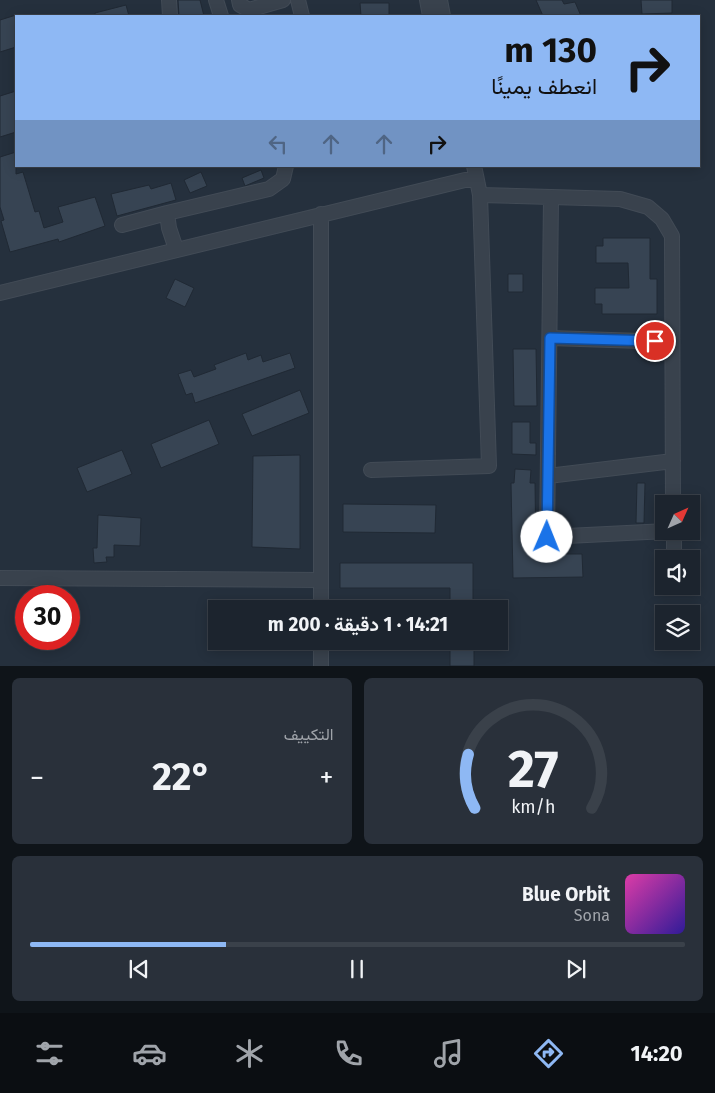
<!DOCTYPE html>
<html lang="ar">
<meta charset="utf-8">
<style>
body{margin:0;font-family:"Fira Sans",Vazirmatn,sans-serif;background:#29303a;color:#f1f3f6;direction:rtl;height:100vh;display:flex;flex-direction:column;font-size:19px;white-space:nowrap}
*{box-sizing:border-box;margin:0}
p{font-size:16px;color:#a0a4aa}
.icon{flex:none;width:28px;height:28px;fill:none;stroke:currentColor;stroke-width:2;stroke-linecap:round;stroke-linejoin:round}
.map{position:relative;height:666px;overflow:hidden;direction:ltr}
.sheet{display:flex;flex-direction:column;gap:12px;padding:12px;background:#0f1419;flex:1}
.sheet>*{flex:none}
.guide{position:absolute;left:15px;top:15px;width:685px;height:152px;border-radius:0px;box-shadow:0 2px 12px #0003,0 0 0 1px #3a414a;direction:rtl;background:#8eb8f4;color:#111;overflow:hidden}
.needle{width:32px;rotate:45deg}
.fabs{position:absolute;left:655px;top:495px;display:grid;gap:10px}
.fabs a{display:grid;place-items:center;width:45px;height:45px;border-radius:0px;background:#1c242e;box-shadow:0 2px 12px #0003,0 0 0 1px #3a414a;font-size:25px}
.speed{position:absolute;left:15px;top:585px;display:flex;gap:10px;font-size:25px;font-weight:700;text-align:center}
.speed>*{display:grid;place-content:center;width:65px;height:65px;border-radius:50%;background:#1c242e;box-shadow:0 2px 12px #0003,0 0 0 1px #3a414a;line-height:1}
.speed .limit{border:8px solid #d22;background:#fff;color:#111}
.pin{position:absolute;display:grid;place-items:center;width:42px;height:42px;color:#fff;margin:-21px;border:2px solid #fff;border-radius:50%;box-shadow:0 1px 5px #0007}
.me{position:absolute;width:55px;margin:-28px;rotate:1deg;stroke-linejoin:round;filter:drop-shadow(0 0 4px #0008)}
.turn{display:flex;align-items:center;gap:18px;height:105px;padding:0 20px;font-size:22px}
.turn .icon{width:65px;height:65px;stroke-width:2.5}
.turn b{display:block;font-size:35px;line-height:42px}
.lanes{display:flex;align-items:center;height:48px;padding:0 20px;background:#0003;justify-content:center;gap:25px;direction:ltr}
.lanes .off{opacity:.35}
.big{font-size:38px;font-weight:700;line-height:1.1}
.sheet .tile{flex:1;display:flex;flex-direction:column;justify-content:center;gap:8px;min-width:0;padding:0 18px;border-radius:8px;background:#29303a}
.sheet .dial{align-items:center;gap:0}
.dial svg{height:130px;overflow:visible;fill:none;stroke:#3a414a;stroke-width:7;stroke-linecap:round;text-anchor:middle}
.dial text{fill:#f1f3f6;stroke:none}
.song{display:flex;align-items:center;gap:15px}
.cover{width:60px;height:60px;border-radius:8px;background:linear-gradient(135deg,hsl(320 70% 55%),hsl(250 70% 35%))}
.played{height:5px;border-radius:2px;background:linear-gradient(90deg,#8eb8f4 30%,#3a414a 30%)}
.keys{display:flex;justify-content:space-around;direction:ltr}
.heat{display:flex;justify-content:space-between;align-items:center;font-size:28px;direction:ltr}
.sheet .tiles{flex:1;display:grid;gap:12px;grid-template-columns:1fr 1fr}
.tile:last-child{grid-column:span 2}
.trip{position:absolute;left:208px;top:600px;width:300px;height:50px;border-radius:0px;background:#1c242e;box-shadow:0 2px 12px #0003,0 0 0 1px #3a414a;font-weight:700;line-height:50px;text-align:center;direction:rtl}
.dock{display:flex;height:80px;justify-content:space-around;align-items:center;background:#0b0e12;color:#a0a4aa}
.dock .icon{width:35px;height:35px}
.dock .active{color:#8eb8f4}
.dock b{font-size:22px;color:#f1f3f6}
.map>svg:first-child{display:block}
</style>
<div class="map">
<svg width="715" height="666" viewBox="0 0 715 666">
<rect width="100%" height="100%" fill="#25303d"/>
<path fill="#374453" stroke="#202934" d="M178,0H200L204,16H179Z
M536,0H562L564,4L575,2L581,16H543Z
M641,0H672V13L642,14Z
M360,3H389V16H361Z
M126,5L129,16H95V13Z
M16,15V47L0,52V20Z
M16,91V132L0,137V96Z
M16,152V174L23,172L35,212L39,211L44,228L63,222L58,207L95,197L105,226L59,242L58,239L10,252L1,221L4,220L0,207V157Z
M261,170L264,178L245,186L242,178Z
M201,172L207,186L190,193L184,180Z
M171,183L176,200L117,216L111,194L149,185L151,189Z
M603,238H650V279H657V314H602V304H595V288H629L628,263H596V246H603Z
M508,274H523V292H508Z
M175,279L194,288L185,307L166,298Z
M513,349H536L537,406H514Z
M246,353L248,360L261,355L263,362L290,353L295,368L195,403L192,393L186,395L178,374L191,370L194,377L216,369L214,365Z
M300,390L309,413L252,436L242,414Z
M209,420L219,444L161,468L151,444Z
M512,422H530V443H536V455L512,454Z
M122,450L132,474L87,492L77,468Z
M300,455V549L252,547L253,456Z
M515,469L531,470L530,483H535L536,554H582L583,577L513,578L511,483H514Z
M637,483H645L644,523H636Z
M343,504L436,505L435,533L343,532Z
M98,515L141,518L140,546L114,545V557H106L107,562L94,563L93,548H97Z
M340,563H473V609H450V588H340Z
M450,641H474V666H450Z"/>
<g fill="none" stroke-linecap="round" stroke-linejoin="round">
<defs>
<path id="minor" d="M169,0L170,16
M216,0L221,16
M239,0L240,5L249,10L283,0
M298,0L302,16
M427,0L430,16
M440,0L443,16
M474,166L477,180
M551,199L547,537L667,531
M122,225L167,213
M176,249L169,228L167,213L269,189L283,179L286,166
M0,293L465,180H477L480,195L620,199L648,207L662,219L672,236L673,504
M550,338L672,342
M371,470L489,466L480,195
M548,476L673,461
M674,531V559
M0,578L321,580
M321,609V214
M321,641V666"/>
</defs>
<use href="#minor" stroke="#424b56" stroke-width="16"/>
<use href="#minor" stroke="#39424d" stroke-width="14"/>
</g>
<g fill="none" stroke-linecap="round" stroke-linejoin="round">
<defs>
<path id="route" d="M547,537L550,338L655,341"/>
</defs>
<use href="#route" stroke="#114b97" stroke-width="12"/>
<use href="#route" stroke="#1a73e8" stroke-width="9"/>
</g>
</svg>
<div class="fabs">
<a><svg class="needle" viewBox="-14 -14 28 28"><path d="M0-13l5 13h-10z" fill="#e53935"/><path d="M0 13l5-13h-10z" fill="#a0a4aa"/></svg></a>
<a><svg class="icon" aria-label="sound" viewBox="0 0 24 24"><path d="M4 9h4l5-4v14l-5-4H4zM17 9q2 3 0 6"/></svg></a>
<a><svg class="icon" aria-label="layers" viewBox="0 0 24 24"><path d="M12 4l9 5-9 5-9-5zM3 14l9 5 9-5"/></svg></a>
</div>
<div class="speed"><div class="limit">30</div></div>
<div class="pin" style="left:655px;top:341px;background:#d93025"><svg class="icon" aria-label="arrive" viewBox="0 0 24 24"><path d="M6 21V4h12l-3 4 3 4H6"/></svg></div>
<svg class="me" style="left:547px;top:537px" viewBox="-20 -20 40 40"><circle r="19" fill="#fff"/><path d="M0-13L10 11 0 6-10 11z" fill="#1a73e8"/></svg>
<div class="trip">14:21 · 1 دقيقة · 200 m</div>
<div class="guide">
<div class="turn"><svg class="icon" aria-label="right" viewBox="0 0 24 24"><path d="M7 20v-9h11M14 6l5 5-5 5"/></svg><div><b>130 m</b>انعطف يمينًا</div></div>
<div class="lanes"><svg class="icon off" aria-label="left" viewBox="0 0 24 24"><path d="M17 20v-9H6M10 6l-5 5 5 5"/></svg><svg class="icon off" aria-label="ahead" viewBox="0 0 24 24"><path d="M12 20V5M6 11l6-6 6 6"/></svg><svg class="icon off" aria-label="ahead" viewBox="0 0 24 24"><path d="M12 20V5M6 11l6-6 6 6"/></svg><svg class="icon" aria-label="right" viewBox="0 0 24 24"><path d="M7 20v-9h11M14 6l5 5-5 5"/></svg></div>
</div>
</div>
<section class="sheet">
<div class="tiles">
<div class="tile dial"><svg viewBox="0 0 100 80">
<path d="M14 69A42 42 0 1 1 86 69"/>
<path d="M14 69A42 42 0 0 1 10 36" stroke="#8eb8f4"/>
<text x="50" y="56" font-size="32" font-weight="700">27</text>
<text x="50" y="72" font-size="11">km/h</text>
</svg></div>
<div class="tile"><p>التكييف</p>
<div class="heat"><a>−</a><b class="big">22°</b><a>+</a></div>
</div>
<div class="tile">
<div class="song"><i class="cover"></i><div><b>Blue Orbit</b><p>Sona</p></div></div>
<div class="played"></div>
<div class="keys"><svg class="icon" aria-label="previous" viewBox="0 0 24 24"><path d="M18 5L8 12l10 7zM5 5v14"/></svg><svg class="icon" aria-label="pause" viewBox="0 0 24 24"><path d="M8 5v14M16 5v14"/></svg><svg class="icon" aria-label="next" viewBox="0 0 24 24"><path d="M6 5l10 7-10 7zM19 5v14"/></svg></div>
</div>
</div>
</section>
<nav class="dock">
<b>14:20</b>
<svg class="icon active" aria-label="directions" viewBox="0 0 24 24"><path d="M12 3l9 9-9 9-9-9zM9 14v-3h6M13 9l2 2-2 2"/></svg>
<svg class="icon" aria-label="music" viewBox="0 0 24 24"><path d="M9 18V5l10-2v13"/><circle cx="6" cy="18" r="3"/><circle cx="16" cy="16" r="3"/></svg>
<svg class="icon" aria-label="phone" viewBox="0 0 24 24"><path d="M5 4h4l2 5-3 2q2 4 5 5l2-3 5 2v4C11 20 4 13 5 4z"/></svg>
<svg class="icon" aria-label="climate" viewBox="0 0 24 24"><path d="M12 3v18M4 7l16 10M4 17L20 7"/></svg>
<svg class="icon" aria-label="car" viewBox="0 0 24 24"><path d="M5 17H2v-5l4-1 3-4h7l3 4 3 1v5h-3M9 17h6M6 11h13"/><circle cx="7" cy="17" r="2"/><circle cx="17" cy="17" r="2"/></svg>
<svg class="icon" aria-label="filters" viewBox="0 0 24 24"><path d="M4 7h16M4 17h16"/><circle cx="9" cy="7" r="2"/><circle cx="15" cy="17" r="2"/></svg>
</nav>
